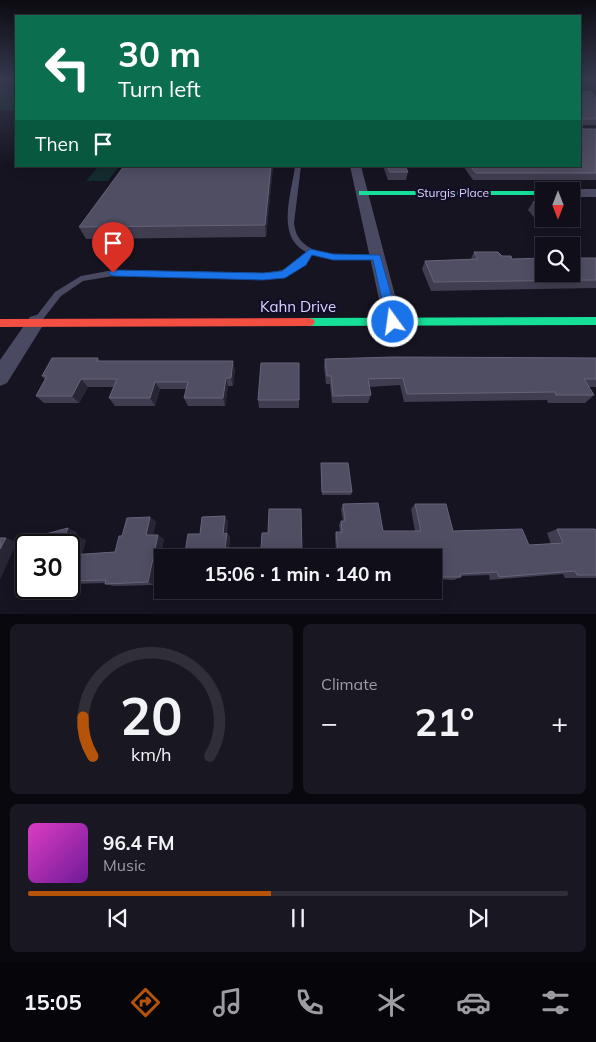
<!DOCTYPE html>
<meta charset="utf-8">
<style>
body{margin:0;font-family:Mulish,sans-serif;background:#191822;color:#f1f3f6;height:100vh;display:flex;flex-direction:column;font-size:19px;white-space:nowrap}
*{box-sizing:border-box;margin:0}
p{font-size:16px;color:#9c9ca2}
.icon{flex:none;width:28px;height:28px;fill:none;stroke:currentColor;stroke-width:2;stroke-linecap:round;stroke-linejoin:round}
.map{position:relative;height:614px;overflow:hidden}
.side{display:flex;flex-direction:column;gap:10px;padding:10px;background:#09080e;flex:1}
.side>*{flex:none}
.banner{position:absolute;left:15px;top:15px;width:566px;height:152px;border-radius:0px;box-shadow:0 2px 12px #0003,0 0 0 1px #302f38;background:#0b6e4f;color:#fff;overflow:hidden}
.needle{width:32px;rotate:180deg}
.buttons{position:absolute;left:535px;top:182px;display:grid;gap:10px}
.buttons a{display:grid;place-items:center;width:45px;height:45px;border-radius:0px;background:#100f19;box-shadow:0 2px 12px #0003,0 0 0 1px #302f38;font-size:25px}
.speed{position:absolute;left:15px;top:534px;display:flex;gap:10px;font-size:25px;font-weight:700;text-align:center}
.speed>*{display:grid;place-content:center;width:65px;height:65px;border-radius:50%;background:#100f19;box-shadow:0 2px 12px #0003,0 0 0 1px #302f38;line-height:1}
.speed .limit{border:2px solid #111;border-radius:8px;background:#fff;color:#111}
.pin{position:absolute;display:grid;place-items:center;width:42px;height:42px;color:#fff;margin:-51px -21px;border-radius:50% 50% 50% 0;rotate:-45deg;box-shadow:0 0 5px #0007}
.pin .icon{rotate:45deg}
.me{position:absolute;width:55px;margin:-28px;rotate:346deg;stroke-linejoin:round;filter:drop-shadow(0 0 4px #0008)}
.turn{display:flex;align-items:center;gap:18px;height:105px;padding:0 20px;font-size:22px}
.turn .icon{width:65px;height:65px;stroke-width:2.5}
.turn b{display:block;font-size:35px;line-height:42px}
.then{display:flex;align-items:center;height:48px;padding:0 20px;background:#0003;gap:10px;font-size:19px}
.big{font-size:38px;font-weight:700;line-height:1.1}
.side .widget{flex:1;display:flex;flex-direction:column;justify-content:center;gap:8px;min-width:0;padding:0 18px;border-radius:8px;background:#191822}
.side .dial{align-items:center;gap:0}
.dial svg{height:130px;overflow:visible;fill:none;stroke:#302f38;stroke-width:7;stroke-linecap:round;text-anchor:middle}
.dial text{fill:#f1f3f6;stroke:none}
.song{display:flex;align-items:center;gap:15px}
.cover{width:60px;height:60px;border-radius:8px;background:linear-gradient(135deg,hsl(310 70% 55%),hsl(280 70% 35%))}
.played{height:5px;border-radius:2px;background:linear-gradient(90deg,#b45309 45%,#302f38 45%)}
.keys{display:flex;justify-content:space-around;direction:ltr}
.heat{display:flex;justify-content:space-between;align-items:center;font-size:28px;direction:ltr}
.side .tiles{flex:1;display:grid;gap:10px;grid-template-columns:1fr 1fr}
.widget:last-child{grid-column:span 2}
.trip{position:absolute;left:154px;top:549px;width:288px;height:50px;border-radius:0px;background:#100f19;box-shadow:0 2px 12px #0003,0 0 0 1px #302f38;font-weight:700;line-height:50px;text-align:center}
.dock{display:flex;height:80px;justify-content:space-around;align-items:center;background:#06060a;color:#9c9ca2}
.dock .icon{width:35px;height:35px}
.dock .on{color:#b45309}
.dock b{font-size:22px;color:#f1f3f6}
.map>svg:first-child{display:block}
</style>
<div class="map">
<svg width="596" height="615" viewBox="0 0 596 615">
<rect width="100%" height="100%" fill="#161421"/>
<path fill="#132c2d" d="M2,87H16V111L0,110V88Z
M99,166H119L108,181H86Z"/>
<g fill="none" stroke-linecap="round" stroke-linejoin="round">
<path fill="#4a4962" fill-rule="evenodd" d="M295,166H301L294,223C297,261 350,255 377,255H380L381,257L380,259H340L312,254C298,273 286,276 263,279L113,276L83,281L61,296L40,323H34L32,321L34,319L55,292L81,276L113,270L263,273C284,271 293,268 306,252C275,236 292,193 295,166Z"/>
<path fill="#4a4962" fill-rule="evenodd" d="M350,166H361L402,322L399,327L393,329L387,327L384,322Z
M571,189H596V197H571V191H566Z
M36,315L42,317L45,322L7,383L0,386V360L30,317Z"/>
<path fill="#16e098" fill-rule="evenodd" d="M359,191H546H544V195H359Z
M596,317V325L309,326L305,325L303,322L305,319L309,318Z"/>
<path fill="#f24e42" fill-rule="evenodd" d="M309,318L313,319L315,322L313,325L309,326L0,327V319Z"/>
</g>
<path fill="#403d50" d="M580,91L596,98V125H582V129H596V180H473L463,166H580Z
M273,166L266,237L86,239L79,227Z
M383,166H405L408,172L406,180H388Z
M533,202H544V219H577L572,227H542L528,210Z
M474,252L512,259L596,258V288L431,291L422,269L425,261L471,259Z
M98,358L100,361L235,369L233,386H228L225,406H188L184,398L187,389H160L155,406H115L109,398L114,387H88L79,403H44L36,396L45,380L42,376Z
M596,358V387H589L594,395L585,403H548L547,400L404,402L400,385L369,387L371,395L368,403H332L330,384H326L324,367L325,359Z
M299,363V408H259L258,400Z
M321,463L352,492L351,495H322Z
M343,504L383,531H415L411,509L415,504L453,531L529,545L551,544L547,533L557,529L596,530V578H565L563,574L490,580L489,575L461,576V577L454,580L432,579V558H184L200,534L228,521L227,533L230,537L229,548L302,552H336L335,536L336,532H340L339,525L341,521H343L341,509Z
M150,517L156,522L153,535L164,539L154,585L114,586L105,584V583L72,584L71,586H69V545L77,532L76,536L86,540L82,554L115,552L122,536Z
M26,565V588H45H30L18,586Z
M215,590L214,596H198L193,595Z"/>
<path fill="#282635" d="M271,166H273L266,237L265,225Z
M233,361L235,369L233,386L231,378Z
M226,378L228,386L225,406L223,398Z
M81,379L88,387L79,403L72,396Z
M155,382L160,389L155,406L150,398Z
M225,516L228,521L227,533L230,537L228,552L225,548L223,534Z
M150,517L156,522L152,539L146,535Z
M68,528L77,532L74,540L65,536Z
M158,535L164,539L154,585L148,582Z
M77,536L86,540L81,558L71,555Z
M6,538L17,542L0,580V549Z
M211,590H215L214,596L210,595Z"/>
<path fill="#504e63" stroke="#66637b" d="M580,91L592,92L596,98V119H582V129H596V173H476L470,166H580Z
M124,166H271L265,225L79,227Z
M387,166H405L408,172H390Z
M533,202H544V215Z
M571,213L577,219H547H571Z
M474,252H498L502,256H511L512,259L544,258V274H571V258H596V280L434,282L425,261L478,259Z
M394,357L596,358V379H584L594,395H556L555,392L407,394L403,378L368,379L371,395L333,396L331,376H327L325,359Z
M52,358H98L96,361H233L231,378H226L223,398H184L188,382H155L150,398H109L117,379H81L72,396H36L47,376H42Z
M261,363H299V400H258Z
M321,463H348L352,492H322Z
M378,503L383,531H421L415,504H446L453,531L522,529L529,545L563,543L557,529H595L596,530V575H577L575,571L499,577L497,572L460,574L461,577H432V558H184L188,534H200L202,517L225,516L223,534L227,533L225,548H261L262,533H268L269,509H301L302,552H338L336,532H342L341,521H345L343,504Z
M150,517L146,535H158L148,582L105,584L106,580L69,581V545H34L38,536L68,528L65,536H77L71,555L115,552L119,536H122L127,518Z
M0,538H6L0,549Z
M26,565V586H18Z
M194,590H211L210,595H193Z"/>
<linearGradient id="sky" x2="0" y2="1"><stop stop-color="#0c0b12"/><stop offset="0.48" stop-color="#363a4e"/><stop offset="1" stop-color="#363a4e" stop-opacity="0"/></linearGradient>
<rect width="596" height="166" fill="url(#sky)"/>
<path fill="#1a73e8" stroke="#114b97" d="M310,249L333,254L380,255L399,322L397,325L393,326L387,322L373,260H333L312,255L306,265L285,278L263,280L113,276L108,273L113,270L263,273L282,271Z"/>
<g text-anchor="middle" stroke-width="5" stroke-linejoin="round" paint-order="stroke">
<g font-size="12" fill="#d9d4ff" stroke="#130f26">
<text x="453" y="197">Sturgis Place</text>
</g>
<g font-size="15" fill="#d9d4ff" stroke="#130f26">
<text x="298" y="312">Kahn Drive</text>
</g>
</g>
</svg>
<div class="buttons">
<a><svg class="needle" viewBox="-14 -14 28 28"><path d="M0-13l5 13h-10z" fill="#e53935"/><path d="M0 13l5-13h-10z" fill="#9c9ca2"/></svg></a>
<a><svg class="icon" aria-label="search" viewBox="0 0 24 24"><circle cx="10" cy="10" r="6"/><path d="M15 15l6 6"/></svg></a>
</div>
<div class="speed"><div class="limit">30</div></div>
<div class="pin" style="left:113px;top:273px;background:#d93025"><svg class="icon" aria-label="arrive" viewBox="0 0 24 24"><path d="M6 21V4h12l-3 4 3 4H6"/></svg></div>
<svg class="me" style="left:393px;top:322px" viewBox="-20 -20 40 40"><circle r="17" fill="#1a73e8" stroke="#fff" stroke-width="3"/><path d="M0-11L8 9 0 5-8 9z" fill="#fff"/></svg>
<div class="trip">15:06 · 1 min · 140 m</div>
<div class="banner">
<div class="turn"><svg class="icon" aria-label="left" viewBox="0 0 24 24"><path d="M17 20v-9H6M10 6l-5 5 5 5"/></svg><div><b>30 m</b>Turn left</div></div>
<div class="then">Then<svg class="icon" aria-label="arrive" viewBox="0 0 24 24"><path d="M6 21V4h12l-3 4 3 4H6"/></svg></div>
</div>
</div>
<section class="side">
<div class="tiles">
<div class="widget dial"><svg viewBox="0 0 100 80">
<path d="M14 69A42 42 0 1 1 86 69"/>
<path d="M14 69A42 42 0 0 1 8 45" stroke="#b45309"/>
<text x="50" y="56" font-size="32" font-weight="700">20</text>
<text x="50" y="72" font-size="11">km/h</text>
</svg></div>
<div class="widget"><p>Climate</p>
<div class="heat"><a>−</a><b class="big">21°</b><a>+</a></div>
</div>
<div class="widget">
<div class="song"><i class="cover"></i><div><b>96.4 FM</b><p>Music</p></div></div>
<div class="played"></div>
<div class="keys"><svg class="icon" aria-label="previous" viewBox="0 0 24 24"><path d="M18 5L8 12l10 7zM5 5v14"/></svg><svg class="icon" aria-label="pause" viewBox="0 0 24 24"><path d="M8 5v14M16 5v14"/></svg><svg class="icon" aria-label="next" viewBox="0 0 24 24"><path d="M6 5l10 7-10 7zM19 5v14"/></svg></div>
</div>
</div>
</section>
<nav class="dock">
<b>15:05</b>
<svg class="icon on" aria-label="directions" viewBox="0 0 24 24"><path d="M12 3l9 9-9 9-9-9zM9 14v-3h6M13 9l2 2-2 2"/></svg>
<svg class="icon" aria-label="music" viewBox="0 0 24 24"><path d="M9 18V5l10-2v13"/><circle cx="6" cy="18" r="3"/><circle cx="16" cy="16" r="3"/></svg>
<svg class="icon" aria-label="phone" viewBox="0 0 24 24"><path d="M5 4h4l2 5-3 2q2 4 5 5l2-3 5 2v4C11 20 4 13 5 4z"/></svg>
<svg class="icon" aria-label="climate" viewBox="0 0 24 24"><path d="M12 3v18M4 7l16 10M4 17L20 7"/></svg>
<svg class="icon" aria-label="car" viewBox="0 0 24 24"><path d="M5 17H2v-5l4-1 3-4h7l3 4 3 1v5h-3M9 17h6M6 11h13"/><circle cx="7" cy="17" r="2"/><circle cx="17" cy="17" r="2"/></svg>
<svg class="icon" aria-label="filters" viewBox="0 0 24 24"><path d="M4 7h16M4 17h16"/><circle cx="9" cy="7" r="2"/><circle cx="15" cy="17" r="2"/></svg>
</nav>
